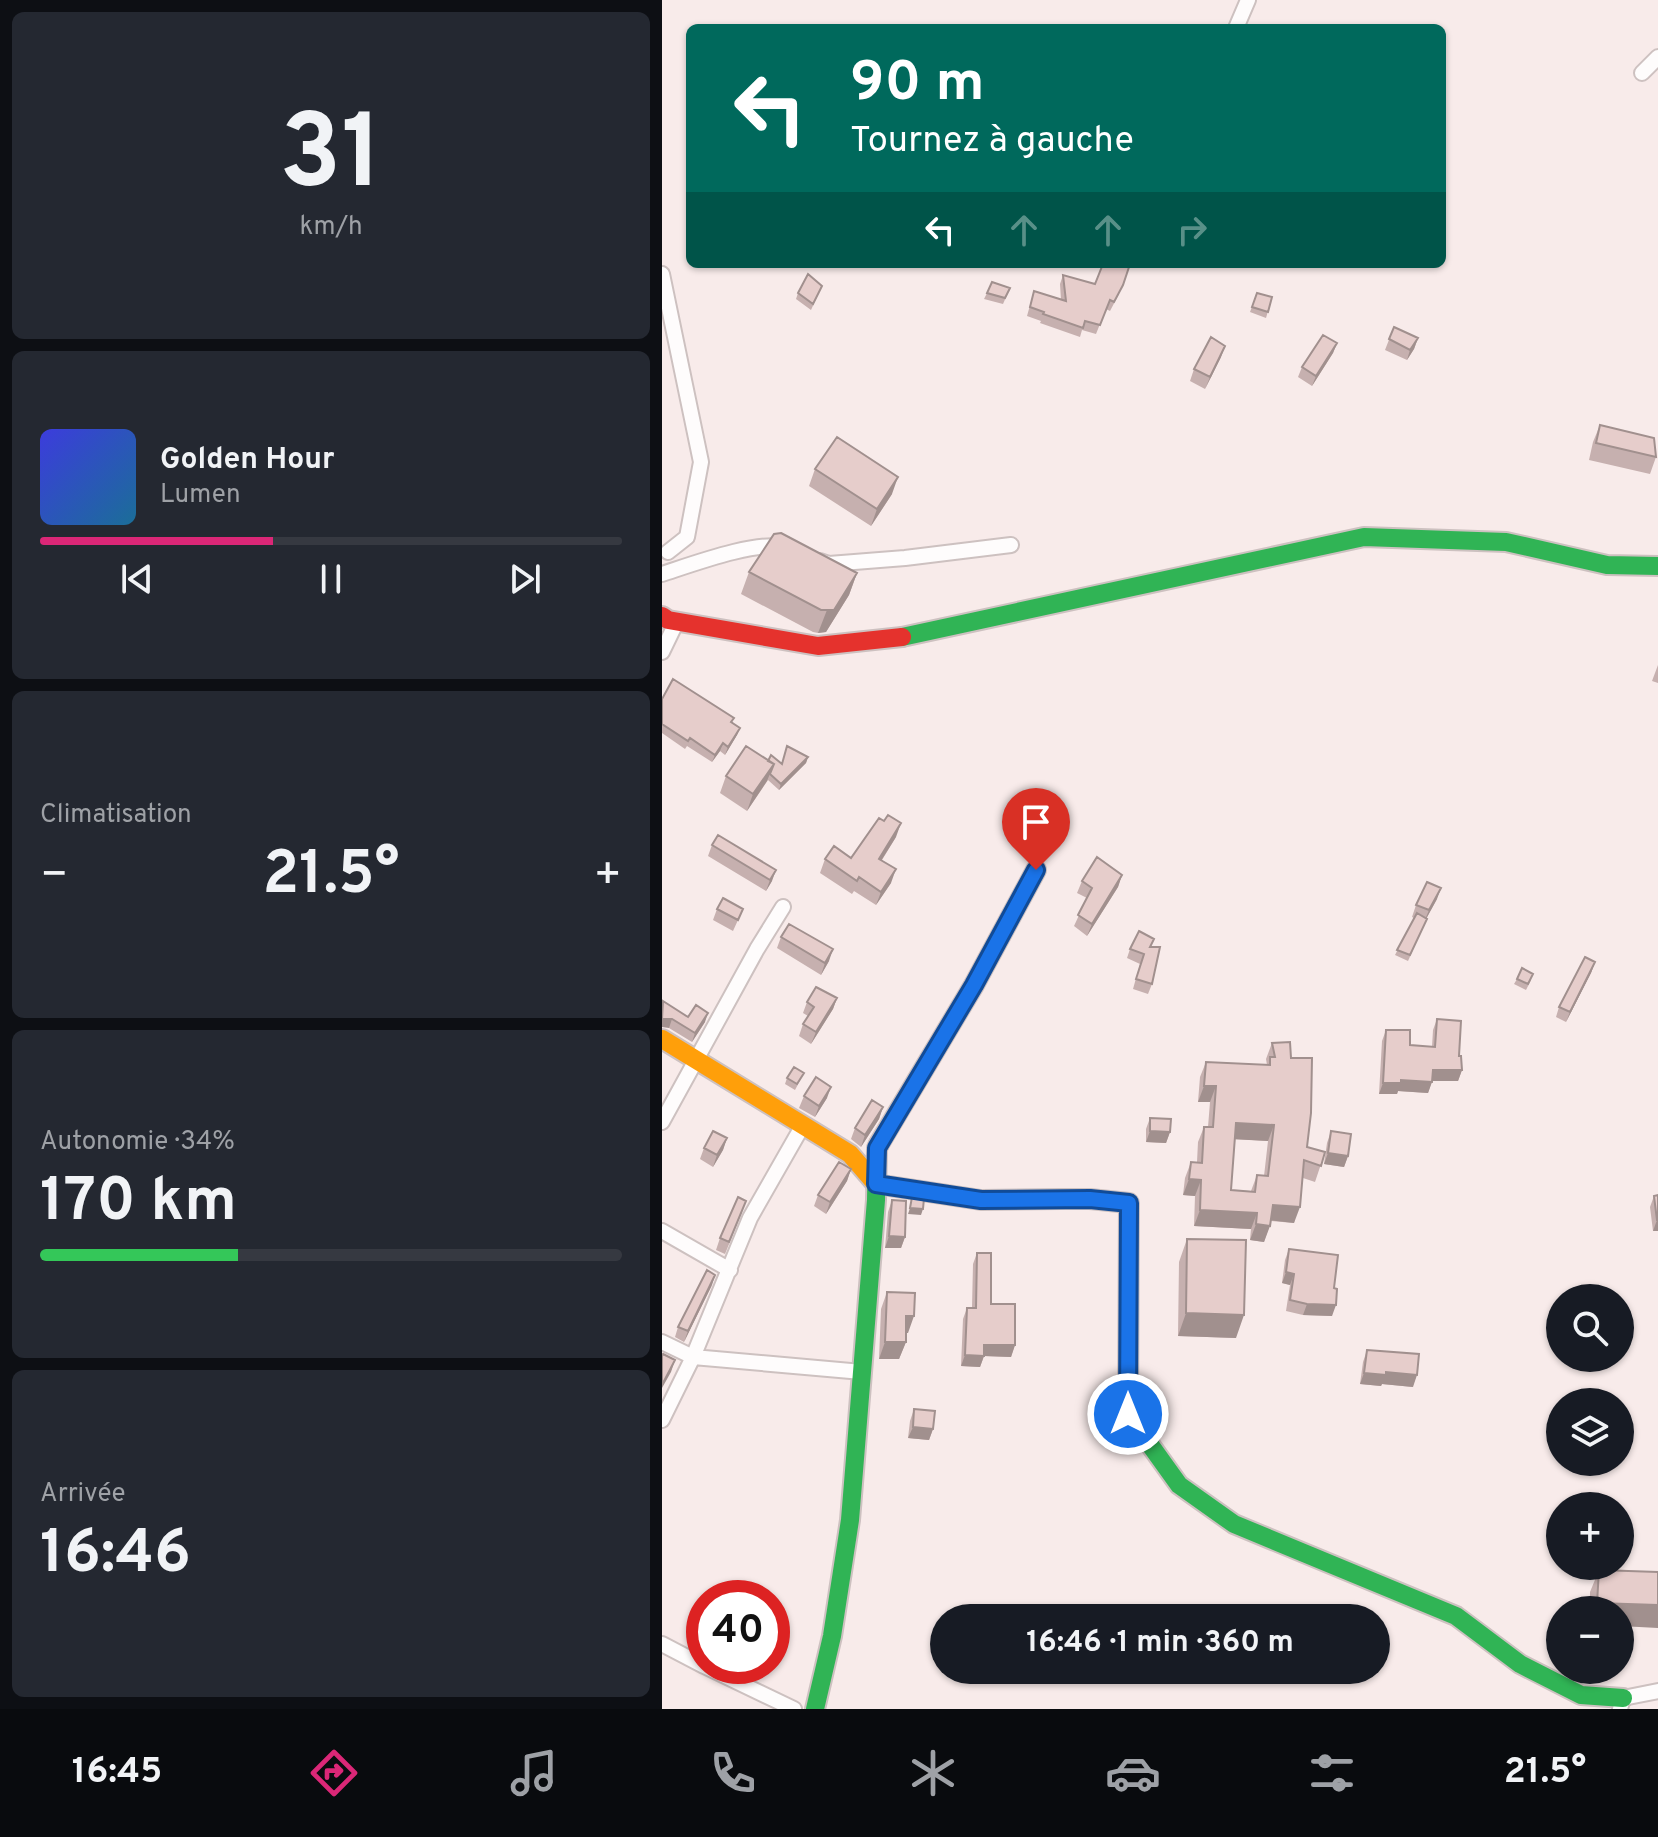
<!DOCTYPE html>
<html lang="fr">
<meta charset="utf-8">
<style>
body{margin:0;font-family:Overpass,sans-serif;background:#242831;color:#f1f3f6;height:100vh;display:flex;flex-direction:column;font-size:30px;white-space:nowrap}
*{box-sizing:border-box;margin:0}
p{font-size:26px;color:#9ea1a6}
.icon{flex:none;width:44px;height:44px;fill:none;stroke:currentColor;stroke-width:2;stroke-linecap:round;stroke-linejoin:round}
.map{position:relative;flex:1;overflow:hidden}
.panel{display:flex;flex-direction:column;gap:12px;padding:12px;background:#0d0f14;width:662px}
.panel>*{flex:none}
.hud{position:absolute;left:24px;top:24px;width:760px;height:244px;border-radius:12px;box-shadow:0 2px 6px #0004;background:#00695c;color:#fff;overflow:hidden}
.controls{position:absolute;left:884px;top:1284px;display:grid;gap:16px}
.controls a{display:grid;place-items:center;width:88px;height:88px;border-radius:50%;background:#171b24;box-shadow:0 2px 6px #0004;font-size:40px}
.speed{position:absolute;left:24px;top:1580px;display:flex;gap:16px;font-size:40px;font-weight:700;text-align:center}
.speed>*{display:grid;place-content:center;width:104px;height:104px;border-radius:50%;background:#171b24;box-shadow:0 2px 6px #0004;line-height:1}
.speed .limit{border:12px solid #d22;background:#fff;color:#111}
.pin{position:absolute;display:grid;place-items:center;width:68px;height:68px;color:#fff;margin:-82px -34px;border-radius:50% 50% 50% 0;rotate:-45deg;box-shadow:0 0 8px #0007}
.pin .icon{rotate:45deg}
.me{position:absolute;width:88px;margin:-44px;rotate:0deg;stroke-linejoin:round;filter:drop-shadow(0 0 6px #0008)}
.turn{display:flex;align-items:center;gap:28px;height:168px;padding:0 32px;font-size:36px}
.turn .icon{width:104px;height:104px;stroke-width:2.5}
.turn b{display:block;font-size:56px;line-height:68px}
.lanes{display:flex;align-items:center;height:76px;padding:0 32px;background:#0003;justify-content:center;gap:40px;direction:ltr}
.lanes .off{opacity:.35}
.big{font-size:60px;font-weight:700;line-height:1.1}
.panel .tile{flex:1;display:flex;flex-direction:column;justify-content:center;gap:12px;min-width:0;padding:0 28px;border-radius:12px;background:#242831}
.panel .dial{align-items:center;gap:0}
.dial b{font-size:104px;line-height:1}
.song{display:flex;align-items:center;gap:24px}
.cover{width:96px;height:96px;border-radius:12px;background:linear-gradient(135deg,hsl(240 70% 55%),hsl(200 70% 35%))}
.played{height:8px;border-radius:4px;background:linear-gradient(90deg,#db2777 40%,#363941 40%)}
.keys{display:flex;justify-content:space-around;direction:ltr}
.heat{display:flex;justify-content:space-between;align-items:center;font-size:44px;direction:ltr}
.charge{height:12px;border-radius:6px;background:linear-gradient(90deg,#34c759 34%,#363941 0)}
.trip{position:absolute;left:268px;top:1604px;width:460px;height:80px;border-radius:40px;background:#171b24;box-shadow:0 2px 6px #0004;font-weight:700;line-height:80px;text-align:center}
.dock{display:flex;height:128px;justify-content:space-around;align-items:center;background:#090b0e;color:#9ea1a6}
.dock .icon{width:56px;height:56px}
.dock .on{color:#db2777}
.dock b{font-size:36px;color:#f1f3f6}
main{display:flex;flex:1;min-height:0}
.map>svg:first-child{display:block}
</style>
<main>
<section class="panel">
<div class="tile dial"><b>31</b><p>km/h</p></div>
<div class="tile">
<div class="song"><i class="cover"></i><div><b>Golden Hour</b><p>Lumen</p></div></div>
<div class="played"></div>
<div class="keys"><svg class="icon" aria-label="previous" viewBox="0 0 24 24"><path d="M18 5L8 12l10 7zM5 5v14"/></svg><svg class="icon" aria-label="pause" viewBox="0 0 24 24"><path d="M8 5v14M16 5v14"/></svg><svg class="icon" aria-label="next" viewBox="0 0 24 24"><path d="M6 5l10 7-10 7zM19 5v14"/></svg></div>
</div>
<div class="tile"><p>Climatisation</p>
<div class="heat"><a>−</a><b class="big">21.5°</b><a>+</a></div>
</div>
<div class="tile"><p>Autonomie · 34%</p><b class="big">170 km</b><div class="charge"></div></div>
<div class="tile"><p>Arrivée</p><b class="big">16:46</b></div>
</section>
<div class="map">
<svg width="996" height="1709" viewBox="0 0 996 1709">
<rect width="100%" height="100%" fill="#f8ebea"/>
<g fill="none" stroke-linecap="round" stroke-linejoin="round">
<defs>
<path id="street" d="M574,28L586,0
M980,73L996,57
M0,274L39,462L25,537L6,552
M158,561L167,564L243,558L349,545
M0,574C28,565 98,539 123,548
M0,652L15,621
M0,1122L95,949L121,907
M0,1231L68,1270
M0,1342L31,1357L88,1218L141,1125
M0,1420L31,1357L200,1372
M0,1644L42,1666
M42,1666L132,1709
M958,1709L961,1698L996,1691"/>
<path id="fast" d="M240,637L702,537L844,542L945,565L996,566
M399,1199H428L467,1203L466,1414L517,1485L572,1524L794,1616L858,1664L919,1695L961,1698
M153,1709L170,1636L188,1520L214,1200L215,1148L217,1144"/>
<path id="slow" d="M0,1039L188,1154L214,1184L319,1200L399,1199"/>
<path id="jam" d="M0,616L6,620L156,646L240,637
M217,1144L312,985L374,870"/>
</defs>
<use href="#street" stroke="#cdc1c0" stroke-width="18"/>
<use href="#fast" stroke="#cdc1c0" stroke-width="22"/>
<use href="#slow" stroke="#cdc1c0" stroke-width="22"/>
<use href="#jam" stroke="#cdc1c0" stroke-width="22"/>
<use href="#street" stroke="#fefcfc" stroke-width="14"/>
<use href="#fast" stroke="#30b455" stroke-width="18"/>
<use href="#slow" stroke="#ff9f0a" stroke-width="18"/>
<use href="#jam" stroke="#e5322d" stroke-width="18"/>
</g>
<path fill="#c6b0af" fill-rule="evenodd" d="M505,264H517L515,268Z
M401,275L457,294L448,311L444,309L434,334L420,330L418,337L378,323L379,321L365,316L372,291L399,300L398,284Z
M160,286L149,310L134,299L136,293Z
M348,288L341,304L322,299L325,293Z
M595,293L610,297L604,318L588,312Z
M732,327L756,338L752,349L745,360L723,350Z
M675,343L671,353L650,386L636,377L640,367Z
M559,357L543,389L528,381L532,369Z
M938,425L994,457L988,474L927,460L931,442Z
M153,469L230,494L209,526L147,486Z
M87,572L195,573L187,595L164,632L156,633L151,632L79,594Z
M996,665V683L990,681Z
M0,699L72,718L70,723L78,728L75,735L63,755L58,751L50,762L25,746L23,749L0,733Z
M146,757L144,763L117,790L106,780L85,811L58,793L64,776L106,761L119,764Z
M234,837L220,860L229,883L214,905L192,891L190,894L158,873L163,859L189,858Z
M50,845L110,881L104,891L46,856Z
M460,875L456,887L425,936L412,926L425,898L415,893L420,881Z
M775,899L764,919L746,961L733,955L752,918L750,917L754,905Z
M55,909H81L71,931L51,920Z
M119,937L167,961L159,975L115,948Z
M489,947L490,984L486,994L471,989L478,964L465,958L468,949Z
M933,962L929,973L904,1022L894,1017L897,1007Z
M855,979L869,980L864,990L852,984Z
M175,998L171,1009L149,1044L137,1036L141,1024L146,1016L141,1013L145,1002Z
M0,1003L26,1017L43,1022L30,1042L7,1028Z
M775,1019L797,1056L800,1070L796,1081H770L766,1093L736,1091L735,1094H717L720,1041L724,1030L748,1045L770,1047L771,1030Z
M610,1043L629,1058L645,1147L663,1152L653,1182L641,1178L632,1223L609,1221L602,1242L588,1240L589,1229L532,1226L533,1196L521,1195L523,1178L529,1162H535L536,1142L542,1127H546L548,1102H536L538,1077L544,1062L605,1065L604,1059ZM573,1139L606,1141L602,1176L595,1175L589,1191L569,1190Z
M142,1073L133,1090L123,1084L125,1078Z
M142,1096L165,1098L153,1117L137,1108Z
M221,1107L217,1119L199,1147L189,1139L193,1128Z
M488,1118L508,1132L504,1143L484,1142V1129Z
M669,1131L686,1156L682,1167L662,1164L665,1143Z
M65,1138L61,1150L51,1167L38,1159L42,1148Z
M189,1169L185,1181L164,1214L152,1206L156,1195Z
M992,1196L996,1231H991L988,1207Z
M230,1200L243,1237L239,1248H223L226,1212Z
M80,1212L63,1254L54,1250L58,1238Z
M525,1239L574,1338L516,1336L517,1262Z
M627,1249L672,1288L670,1316L641,1315L624,1311L628,1285L620,1283L623,1260Z
M315,1253L329,1304L353,1345L349,1357L322,1356L318,1367L299,1366L301,1319L305,1308H310L311,1264Z
M50,1285L22,1342L13,1337L16,1327Z
M225,1292L246,1333H244V1342L237,1359H217L219,1309Z
M705,1350L751,1387L720,1384L719,1386L698,1384L701,1362Z
M252,1409L271,1429L267,1440L246,1438L248,1421Z
M937,1570L958,1610H928V1592Z"/>
<path fill="#a1908e" d="M756,338L752,349L745,360L748,350Z
M675,343L671,353L650,386L654,376Z
M563,346L559,357L543,389L548,377Z
M236,477L230,494L209,526L215,509Z
M195,573L187,595L164,632L156,633L165,610Z
M78,728L75,735L63,755L66,747Z
M61,743L58,751L50,762L53,755Z
M146,757L144,763L117,790L119,784Z
M112,764L105,781L85,811L91,794Z
M239,823L234,837L212,872L217,859Z
M234,869L229,883L214,905L219,892Z
M114,870L110,881L104,891L108,880Z
M460,875L456,887L425,936L430,924Z
M779,888L775,899L764,919L746,961L767,910Z
M171,949L167,961L159,975L163,963Z
M933,962L929,973L904,1022L908,1012Z
M175,998L171,1009L149,1044L154,1032Z
M46,1013L43,1022L30,1042L33,1033Z
M0,1019H10L7,1028L0,1027Z
M771,1070H800L796,1081H767Z
M739,1080L770,1082L766,1093L736,1091L735,1094H717L721,1083Z
M542,1086H554L548,1102H536Z
M169,1087L165,1098L153,1117L157,1106Z
M221,1107L217,1119L199,1147L203,1135Z
M574,1123L612,1125L606,1141L568,1139Z
M488,1131L508,1132L504,1143L484,1142Z
M65,1138L61,1150L51,1167L55,1155Z
M666,1153L686,1156L682,1167L662,1164Z
M189,1169L185,1181L164,1214L168,1202Z
M527,1179L539,1180L533,1196L521,1195Z
M611,1205L638,1207L632,1223L605,1220Z
M248,1208L261,1209L259,1215L246,1214Z
M538,1210L595,1213L589,1229L532,1226Z
M995,1220H996V1231H991Z
M594,1224L608,1226L602,1242L588,1240Z
M227,1236L243,1237L239,1248H223Z
M624,1272L632,1274L628,1285L620,1283Z
M53,1275L50,1285L22,1342L26,1331Z
M645,1304L674,1305L670,1316L641,1315Z
M524,1313L582,1315L574,1338L516,1336Z
M244,1316H252L246,1333H238Z
M223,1342H244L237,1359H217Z
M322,1345H353L349,1357L322,1356L318,1367L299,1366L303,1355Z
M13,1360L9,1372L0,1388V1385Z
M724,1372L755,1375L751,1387L720,1384L719,1386L698,1384L702,1373Z
M251,1427L271,1429L267,1440L246,1438Z
M935,1603L996,1605V1628L958,1626V1610H932Z"/>
<path fill="#e6cdcb" stroke="#a1908e" stroke-width="2" fill-rule="evenodd" d="M441,264H468L461,285L452,302L448,300L438,325L423,321L421,328L381,314L382,312L368,307L372,291L404,301L401,275L433,284Z
M146,274L160,286L151,304L136,293Z
M330,282L348,288L343,298L325,293Z
M595,293L610,297L606,312L590,307Z
M732,327L756,338L748,350L727,339Z
M661,335L675,343L654,376L640,367Z
M549,337L563,346L548,377L532,369Z
M938,425L992,438L994,457L934,443Z
M175,437L236,477L215,509L153,469Z
M119,533L195,573L172,610H159L87,572L112,534Z
M11,679L72,718L69,722L78,728L66,747L61,743L53,755L28,738L26,741L0,724V699Z
M84,746L112,764L91,794L64,776Z
M125,746L146,757L119,784L108,774L112,764L106,761L109,755L120,764Z
M226,815L239,823L217,859L234,869L219,892L197,877L195,881L163,859L172,846L189,858L217,818L222,821Z
M56,835L114,870L108,880L50,845Z
M435,857L460,875L430,924L416,915L430,888L420,881Z
M765,882L779,888L767,910L754,905Z
M61,898L81,909L76,920L55,909Z
M755,913L765,919L748,955L735,950Z
M127,924L171,949L163,963L119,937Z
M477,931L492,939L488,947H498L490,984L474,979L482,954L468,949Z
M923,957L933,962L908,1012L897,1007Z
M860,968L871,974L866,984L855,979Z
M154,987L175,998L154,1032L141,1024L152,1007L145,1002Z
M1,1001L26,1017L34,1005L46,1013L33,1033L10,1019H0Z
M775,1019L799,1021L797,1056H799L800,1070H771L770,1082L739,1080V1083H721L724,1030H748V1045L773,1047Z
M628,1042L629,1058H650L649,1113L645,1147L663,1152L659,1166L642,1160L638,1207L611,1205L608,1226L594,1224L595,1213L538,1210L539,1180L527,1179L529,1162L540,1163L542,1127H551L554,1086H542L544,1062L608,1065V1057H613L610,1043ZM574,1123L612,1125L606,1176L595,1175L593,1192L569,1190Z
M132,1067L142,1073L135,1084L125,1078Z
M154,1077L169,1087L157,1106L142,1096Z
M210,1100L221,1107L203,1135L193,1128Z
M488,1118L509,1119L508,1132L488,1131Z
M51,1131L65,1138L55,1155L42,1148Z
M669,1131L689,1134L686,1156L666,1153Z
M177,1162L189,1169L168,1202L156,1195Z
M996,1195V1220H995L992,1196Z
M76,1197L84,1201L67,1242L58,1238Z
M250,1197L262,1198L261,1209L248,1208Z
M230,1200L244,1201L243,1237L227,1236Z
M525,1239L584,1240L582,1315L524,1313Z
M627,1249L676,1255L672,1288L675,1289L674,1305L645,1304L628,1300L632,1274L624,1272Z
M315,1253H329V1304H353V1345H322V1356L303,1355L305,1308H314Z
M45,1270L53,1275L26,1331L16,1327Z
M225,1292L253,1293L252,1316H244V1342H223Z
M705,1350L757,1354L755,1375L724,1372V1375L702,1373Z
M1,1354L13,1360L0,1385V1355Z
M252,1409L273,1411L271,1429L251,1427Z
M937,1570L996,1572V1605L935,1603Z"/>
<g fill="none" stroke-linecap="round" stroke-linejoin="round">
<defs>
<path id="route" d="M374,870L312,985L215,1148L214,1184L319,1200L428,1199L467,1203L466,1414"/>
</defs>
<use href="#route" stroke="#114b97" stroke-width="20"/>
<use href="#route" stroke="#1a73e8" stroke-width="14"/>
</g>
</svg>
<div class="controls">
<a><svg class="icon" aria-label="search" viewBox="0 0 24 24"><circle cx="10" cy="10" r="6"/><path d="M15 15l6 6"/></svg></a>
<a><svg class="icon" aria-label="layers" viewBox="0 0 24 24"><path d="M12 4l9 5-9 5-9-5zM3 14l9 5 9-5"/></svg></a>
<a>+</a>
<a>−</a>
</div>
<div class="speed"><div class="limit">40</div></div>
<div class="pin" style="left:374px;top:870px;background:#d93025"><svg class="icon" aria-label="arrive" viewBox="0 0 24 24"><path d="M6 21V4h12l-3 4 3 4H6"/></svg></div>
<svg class="me" style="left:466px;top:1414px" viewBox="-20 -20 40 40"><circle r="17" fill="#1a73e8" stroke="#fff" stroke-width="3"/><path d="M0-11L8 9 0 5-8 9z" fill="#fff"/></svg>
<div class="trip">16:46 · 1 min · 360 m</div>
<div class="hud">
<div class="turn"><svg class="icon" aria-label="left" viewBox="0 0 24 24"><path d="M17 20v-9H6M10 6l-5 5 5 5"/></svg><div><b>90 m</b>Tournez à gauche</div></div>
<div class="lanes"><svg class="icon" aria-label="left" viewBox="0 0 24 24"><path d="M17 20v-9H6M10 6l-5 5 5 5"/></svg><svg class="icon off" aria-label="ahead" viewBox="0 0 24 24"><path d="M12 20V5M6 11l6-6 6 6"/></svg><svg class="icon off" aria-label="ahead" viewBox="0 0 24 24"><path d="M12 20V5M6 11l6-6 6 6"/></svg><svg class="icon off" aria-label="right" viewBox="0 0 24 24"><path d="M7 20v-9h11M14 6l5 5-5 5"/></svg></div>
</div>
</div>
</main>
<nav class="dock">
<b>16:45</b>
<svg class="icon on" aria-label="directions" viewBox="0 0 24 24"><path d="M12 3l9 9-9 9-9-9zM9 14v-3h6M13 9l2 2-2 2"/></svg>
<svg class="icon" aria-label="music" viewBox="0 0 24 24"><path d="M9 18V5l10-2v13"/><circle cx="6" cy="18" r="3"/><circle cx="16" cy="16" r="3"/></svg>
<svg class="icon" aria-label="phone" viewBox="0 0 24 24"><path d="M5 4h4l2 5-3 2q2 4 5 5l2-3 5 2v4C11 20 4 13 5 4z"/></svg>
<svg class="icon" aria-label="climate" viewBox="0 0 24 24"><path d="M12 3v18M4 7l16 10M4 17L20 7"/></svg>
<svg class="icon" aria-label="car" viewBox="0 0 24 24"><path d="M5 17H2v-5l4-1 3-4h7l3 4 3 1v5h-3M9 17h6M6 11h13"/><circle cx="7" cy="17" r="2"/><circle cx="17" cy="17" r="2"/></svg>
<svg class="icon" aria-label="filters" viewBox="0 0 24 24"><path d="M4 7h16M4 17h16"/><circle cx="9" cy="7" r="2"/><circle cx="15" cy="17" r="2"/></svg>
<b>21.5°</b>
</nav>
